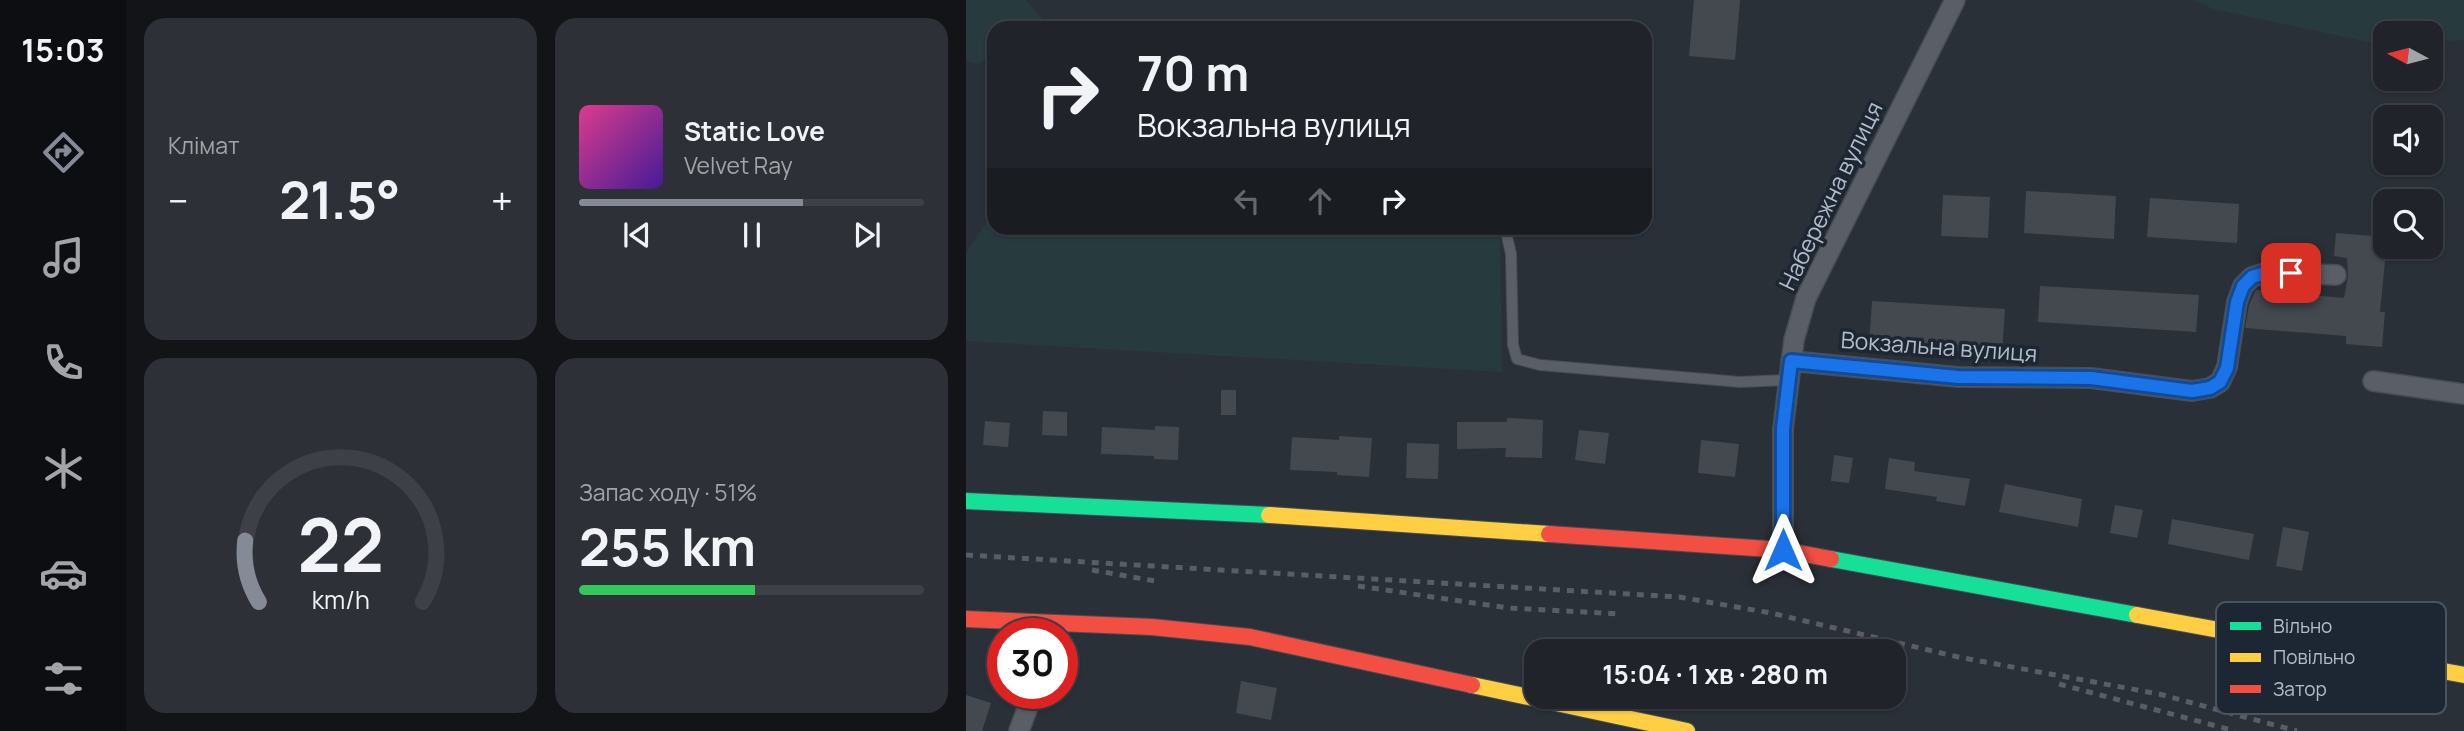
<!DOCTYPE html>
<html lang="uk">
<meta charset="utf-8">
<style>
body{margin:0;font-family:Manrope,sans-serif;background:#2d3036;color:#f1f3f6;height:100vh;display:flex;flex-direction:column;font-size:26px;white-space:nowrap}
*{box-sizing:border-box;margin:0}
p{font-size:23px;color:#a2a4a8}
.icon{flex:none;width:38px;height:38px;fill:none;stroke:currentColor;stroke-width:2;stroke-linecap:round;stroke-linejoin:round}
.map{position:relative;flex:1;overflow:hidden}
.side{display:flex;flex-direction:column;gap:18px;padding:18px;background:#121417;width:840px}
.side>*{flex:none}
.top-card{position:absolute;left:21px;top:21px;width:665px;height:214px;border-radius:21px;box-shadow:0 2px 5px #0004,0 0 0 2px #3d4147;background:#20242a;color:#f1f3f6;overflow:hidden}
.needle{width:46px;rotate:277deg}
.buttons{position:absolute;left:1407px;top:21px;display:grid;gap:14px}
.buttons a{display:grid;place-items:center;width:70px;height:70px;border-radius:14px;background:#20242a;box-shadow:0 2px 5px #0004,0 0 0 2px #3d4147;font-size:35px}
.speed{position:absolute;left:21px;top:618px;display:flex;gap:14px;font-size:35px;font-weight:700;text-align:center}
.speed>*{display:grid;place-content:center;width:91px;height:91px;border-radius:50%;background:#20242a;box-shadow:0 2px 5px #0004,0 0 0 2px #3d4147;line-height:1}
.speed .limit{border:10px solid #d22;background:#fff;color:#111}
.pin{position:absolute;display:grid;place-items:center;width:60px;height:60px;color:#fff;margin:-30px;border-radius:14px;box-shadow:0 4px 10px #0006}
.me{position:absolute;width:77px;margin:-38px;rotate:0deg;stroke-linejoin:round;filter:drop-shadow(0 0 5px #0008)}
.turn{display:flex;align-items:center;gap:24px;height:147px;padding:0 35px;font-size:32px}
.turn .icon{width:91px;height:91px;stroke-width:2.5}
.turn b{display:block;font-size:49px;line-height:60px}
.lanes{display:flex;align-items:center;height:66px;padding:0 35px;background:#0003;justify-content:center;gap:35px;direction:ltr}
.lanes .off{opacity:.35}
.big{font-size:52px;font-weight:700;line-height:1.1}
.side .card{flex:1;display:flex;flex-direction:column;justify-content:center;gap:10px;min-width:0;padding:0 24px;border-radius:21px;background:#2d3036}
.side .dial{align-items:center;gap:0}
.dial svg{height:182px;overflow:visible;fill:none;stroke:#3d4147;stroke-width:7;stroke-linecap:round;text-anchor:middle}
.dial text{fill:#f1f3f6;stroke:none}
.song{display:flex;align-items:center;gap:21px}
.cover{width:84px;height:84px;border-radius:10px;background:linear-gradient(135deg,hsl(330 70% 55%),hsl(260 70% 35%))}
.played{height:7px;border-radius:4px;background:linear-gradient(90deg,#848b96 65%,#3d4147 65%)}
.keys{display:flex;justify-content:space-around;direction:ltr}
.heat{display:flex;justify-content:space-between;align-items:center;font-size:38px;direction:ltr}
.charge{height:10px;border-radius:5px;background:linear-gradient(90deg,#34c759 51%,#3d4147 0)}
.side .tiles{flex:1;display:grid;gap:18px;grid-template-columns:repeat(2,1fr)}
.trip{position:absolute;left:558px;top:639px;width:382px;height:70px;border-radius:21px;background:#20242a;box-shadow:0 2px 5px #0004,0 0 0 2px #3d4147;font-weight:700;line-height:70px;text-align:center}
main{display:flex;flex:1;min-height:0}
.tab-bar{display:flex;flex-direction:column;width:126px;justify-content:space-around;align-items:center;background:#0d0e11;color:#a2a4a8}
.tab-bar .icon{width:49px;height:49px}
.tab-bar .current{color:#848b96}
.tab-bar b{font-size:32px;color:#f1f3f6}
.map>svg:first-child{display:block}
</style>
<main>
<nav class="tab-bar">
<b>15:03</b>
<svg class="icon current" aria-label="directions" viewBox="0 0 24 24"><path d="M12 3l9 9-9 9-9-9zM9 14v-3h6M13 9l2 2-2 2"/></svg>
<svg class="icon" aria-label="music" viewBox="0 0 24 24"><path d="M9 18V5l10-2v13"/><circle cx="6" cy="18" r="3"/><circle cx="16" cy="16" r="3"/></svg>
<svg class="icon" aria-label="phone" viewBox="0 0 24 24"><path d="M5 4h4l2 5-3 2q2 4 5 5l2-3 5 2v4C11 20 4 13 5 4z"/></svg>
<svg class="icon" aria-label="climate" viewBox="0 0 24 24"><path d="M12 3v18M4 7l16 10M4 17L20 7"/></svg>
<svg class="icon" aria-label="car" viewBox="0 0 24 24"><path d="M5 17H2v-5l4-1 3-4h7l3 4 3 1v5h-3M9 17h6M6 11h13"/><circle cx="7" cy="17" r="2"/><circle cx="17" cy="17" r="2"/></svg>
<svg class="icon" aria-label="filters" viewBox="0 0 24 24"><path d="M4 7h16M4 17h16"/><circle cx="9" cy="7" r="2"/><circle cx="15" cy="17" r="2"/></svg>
</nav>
<section class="side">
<div class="tiles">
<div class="card"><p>Клімат</p>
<div class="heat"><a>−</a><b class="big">21.5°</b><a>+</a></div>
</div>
<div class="card">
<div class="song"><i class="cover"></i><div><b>Static Love</b><p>Velvet Ray</p></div></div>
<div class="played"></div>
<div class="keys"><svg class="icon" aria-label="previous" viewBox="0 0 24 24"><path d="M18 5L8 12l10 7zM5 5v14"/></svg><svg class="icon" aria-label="pause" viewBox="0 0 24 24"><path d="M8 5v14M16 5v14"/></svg><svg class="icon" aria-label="next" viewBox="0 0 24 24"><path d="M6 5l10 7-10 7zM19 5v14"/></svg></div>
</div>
<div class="card dial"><svg viewBox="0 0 100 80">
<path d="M14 69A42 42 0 1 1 86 69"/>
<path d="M14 69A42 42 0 0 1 8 42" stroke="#848b96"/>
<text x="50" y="56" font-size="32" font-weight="700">22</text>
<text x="50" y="72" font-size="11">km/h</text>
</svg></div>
<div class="card"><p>Запас ходу · 51%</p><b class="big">255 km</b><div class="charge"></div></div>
</div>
</section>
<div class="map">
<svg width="1498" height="731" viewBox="0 0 1498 731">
<rect width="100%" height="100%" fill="#2a3038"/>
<path fill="#273a3e" d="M0,0H60L78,20L66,28H28V53L12,64L0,61Z
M1229,0H1498V40L1465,42V33H1419V44H1412L1247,9Z
M28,211V228H531L534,229L536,372L0,341V253Z"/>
<path fill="#444950" d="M728,0H774L769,60L723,56Z
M1060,191L1150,196L1148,239L1058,233Z
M977,195L1024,197L1022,238L975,236Z
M1184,198L1273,204L1271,243L1181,237Z
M1370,233L1419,237V247H1426L1425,261H1419L1414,312H1419L1416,347L1380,344V336L1279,328L1283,305L1290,290L1378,298L1382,276L1381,258L1368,256Z
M1074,286L1233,295L1230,332L1072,322Z
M906,301L1039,309L1036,354L903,346Z
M255,390H270V415H255Z
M77,411L101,412V436L76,435Z
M541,418L577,420L576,458L539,457L540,448L491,449V422H541Z
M19,421L44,423L42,447L17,445Z
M189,426L213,427L212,460L188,459V456L135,454L136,427L189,430Z
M613,430L643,433L639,464L609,460Z
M373,436L406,438L403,477L371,475V472L324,470L326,437L373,440Z
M735,440L773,444L769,477L732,473Z
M441,443L473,444L472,479L440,478Z
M868,455L887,458L883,483L865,481Z
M923,458L949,462L948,471L1004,479L999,506L970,501L971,497L919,489Z
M1039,484L1116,499L1112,527L1033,512Z
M1149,505L1177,510L1171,538L1144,533Z
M1206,519L1288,534L1283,560L1202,544Z
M1317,527L1343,532L1336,571L1310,566Z
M275,681L311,688L305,720L270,713Z
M0,695L25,703L16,731H0Z"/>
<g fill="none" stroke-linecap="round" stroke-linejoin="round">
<defs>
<path id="lane" d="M539,228L545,254L547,345L551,359L574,365L774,382L823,380"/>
<path id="street" d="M825,361L992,377L1125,378L1226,391L1244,388L1254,382L1261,367L1271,302L1277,286L1286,277L1302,272L1370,275
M1407,381L1498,394
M817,550V429L828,340L840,298L989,0
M53,731L67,693"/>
<path id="fast" d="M0,501L303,515
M865,559L1171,615"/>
<path id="slow" d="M303,515L583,534
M1171,615L1498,675
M506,685L721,731"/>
<path id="jam" d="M583,534L817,550L865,559
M0,619L186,627L284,637L506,685"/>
</defs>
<use href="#lane" stroke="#484c53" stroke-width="12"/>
<use href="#street" stroke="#484c53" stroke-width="22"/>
<use href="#fast" stroke="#484c53" stroke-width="18"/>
<use href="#slow" stroke="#484c53" stroke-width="18"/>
<use href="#jam" stroke="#484c53" stroke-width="18"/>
<use href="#lane" stroke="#5a5e66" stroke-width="10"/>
<use href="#street" stroke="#5a5e66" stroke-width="19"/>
<use href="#fast" stroke="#16e098" stroke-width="16"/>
<use href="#slow" stroke="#ffcf43" stroke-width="16"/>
<use href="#jam" stroke="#f24e42" stroke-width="16"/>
<path stroke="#595d64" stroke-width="5" stroke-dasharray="7 7" stroke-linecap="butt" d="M0,555L713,597L805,613L992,657L1193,694L1331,731
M126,570L195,582
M392,586L542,608L656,614
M1093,684L1269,731"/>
</g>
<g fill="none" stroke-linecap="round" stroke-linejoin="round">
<defs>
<path id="route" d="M817,550V429L825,361L992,377L1125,378L1226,391L1244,388L1254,382L1261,368L1271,302L1277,286L1286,277L1302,272L1325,273"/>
</defs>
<use href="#route" stroke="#114b97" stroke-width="18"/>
<use href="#route" stroke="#1a73e8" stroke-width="12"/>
</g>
<g text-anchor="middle" stroke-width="7" stroke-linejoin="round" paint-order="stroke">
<g font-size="23" fill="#b4bcc9" stroke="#1d2633">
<text transform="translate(865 196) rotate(-64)" y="8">Набережна вулиця</text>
<text transform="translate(973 347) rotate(4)" y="8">Вокзальна вулиця</text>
</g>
</g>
<rect x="1250" y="602" width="230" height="112" rx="10" fill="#1d2633" stroke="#4a5360" stroke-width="2"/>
<rect x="1264" y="622" width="31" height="8" fill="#16e098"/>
<rect x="1264" y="653" width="31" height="9" fill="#ffcf43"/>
<rect x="1264" y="685" width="31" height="8" fill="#f24e42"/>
<g font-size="19" fill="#b4bcc9">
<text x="1307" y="633">Вільно</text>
<text x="1307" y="664">Повільно</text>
<text x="1307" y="696">Затор</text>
</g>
</svg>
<div class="buttons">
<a><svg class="needle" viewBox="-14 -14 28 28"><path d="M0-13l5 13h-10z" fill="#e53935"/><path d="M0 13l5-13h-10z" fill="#a2a4a8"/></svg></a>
<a><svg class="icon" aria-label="sound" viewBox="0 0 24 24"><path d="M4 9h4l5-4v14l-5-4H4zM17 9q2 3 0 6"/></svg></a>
<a><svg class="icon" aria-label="search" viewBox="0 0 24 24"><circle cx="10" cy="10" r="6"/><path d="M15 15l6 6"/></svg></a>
</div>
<div class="speed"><div class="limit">30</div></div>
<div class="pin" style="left:1325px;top:273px;background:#d93025"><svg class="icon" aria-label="arrive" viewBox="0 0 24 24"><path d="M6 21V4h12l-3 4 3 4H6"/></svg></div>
<svg class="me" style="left:817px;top:550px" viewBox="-20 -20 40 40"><path d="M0-17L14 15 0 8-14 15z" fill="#1a73e8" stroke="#fff" stroke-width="4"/></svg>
<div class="trip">15:04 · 1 хв · 280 m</div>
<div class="top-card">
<div class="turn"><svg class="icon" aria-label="right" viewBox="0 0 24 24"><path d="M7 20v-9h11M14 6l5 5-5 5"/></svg><div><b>70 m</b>Вокзальна вулиця</div></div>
<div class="lanes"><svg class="icon off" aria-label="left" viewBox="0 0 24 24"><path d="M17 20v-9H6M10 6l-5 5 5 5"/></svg><svg class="icon off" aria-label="ahead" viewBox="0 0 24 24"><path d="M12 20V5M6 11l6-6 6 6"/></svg><svg class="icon" aria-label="right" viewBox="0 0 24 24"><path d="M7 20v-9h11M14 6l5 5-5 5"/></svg></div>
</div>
</div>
</main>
